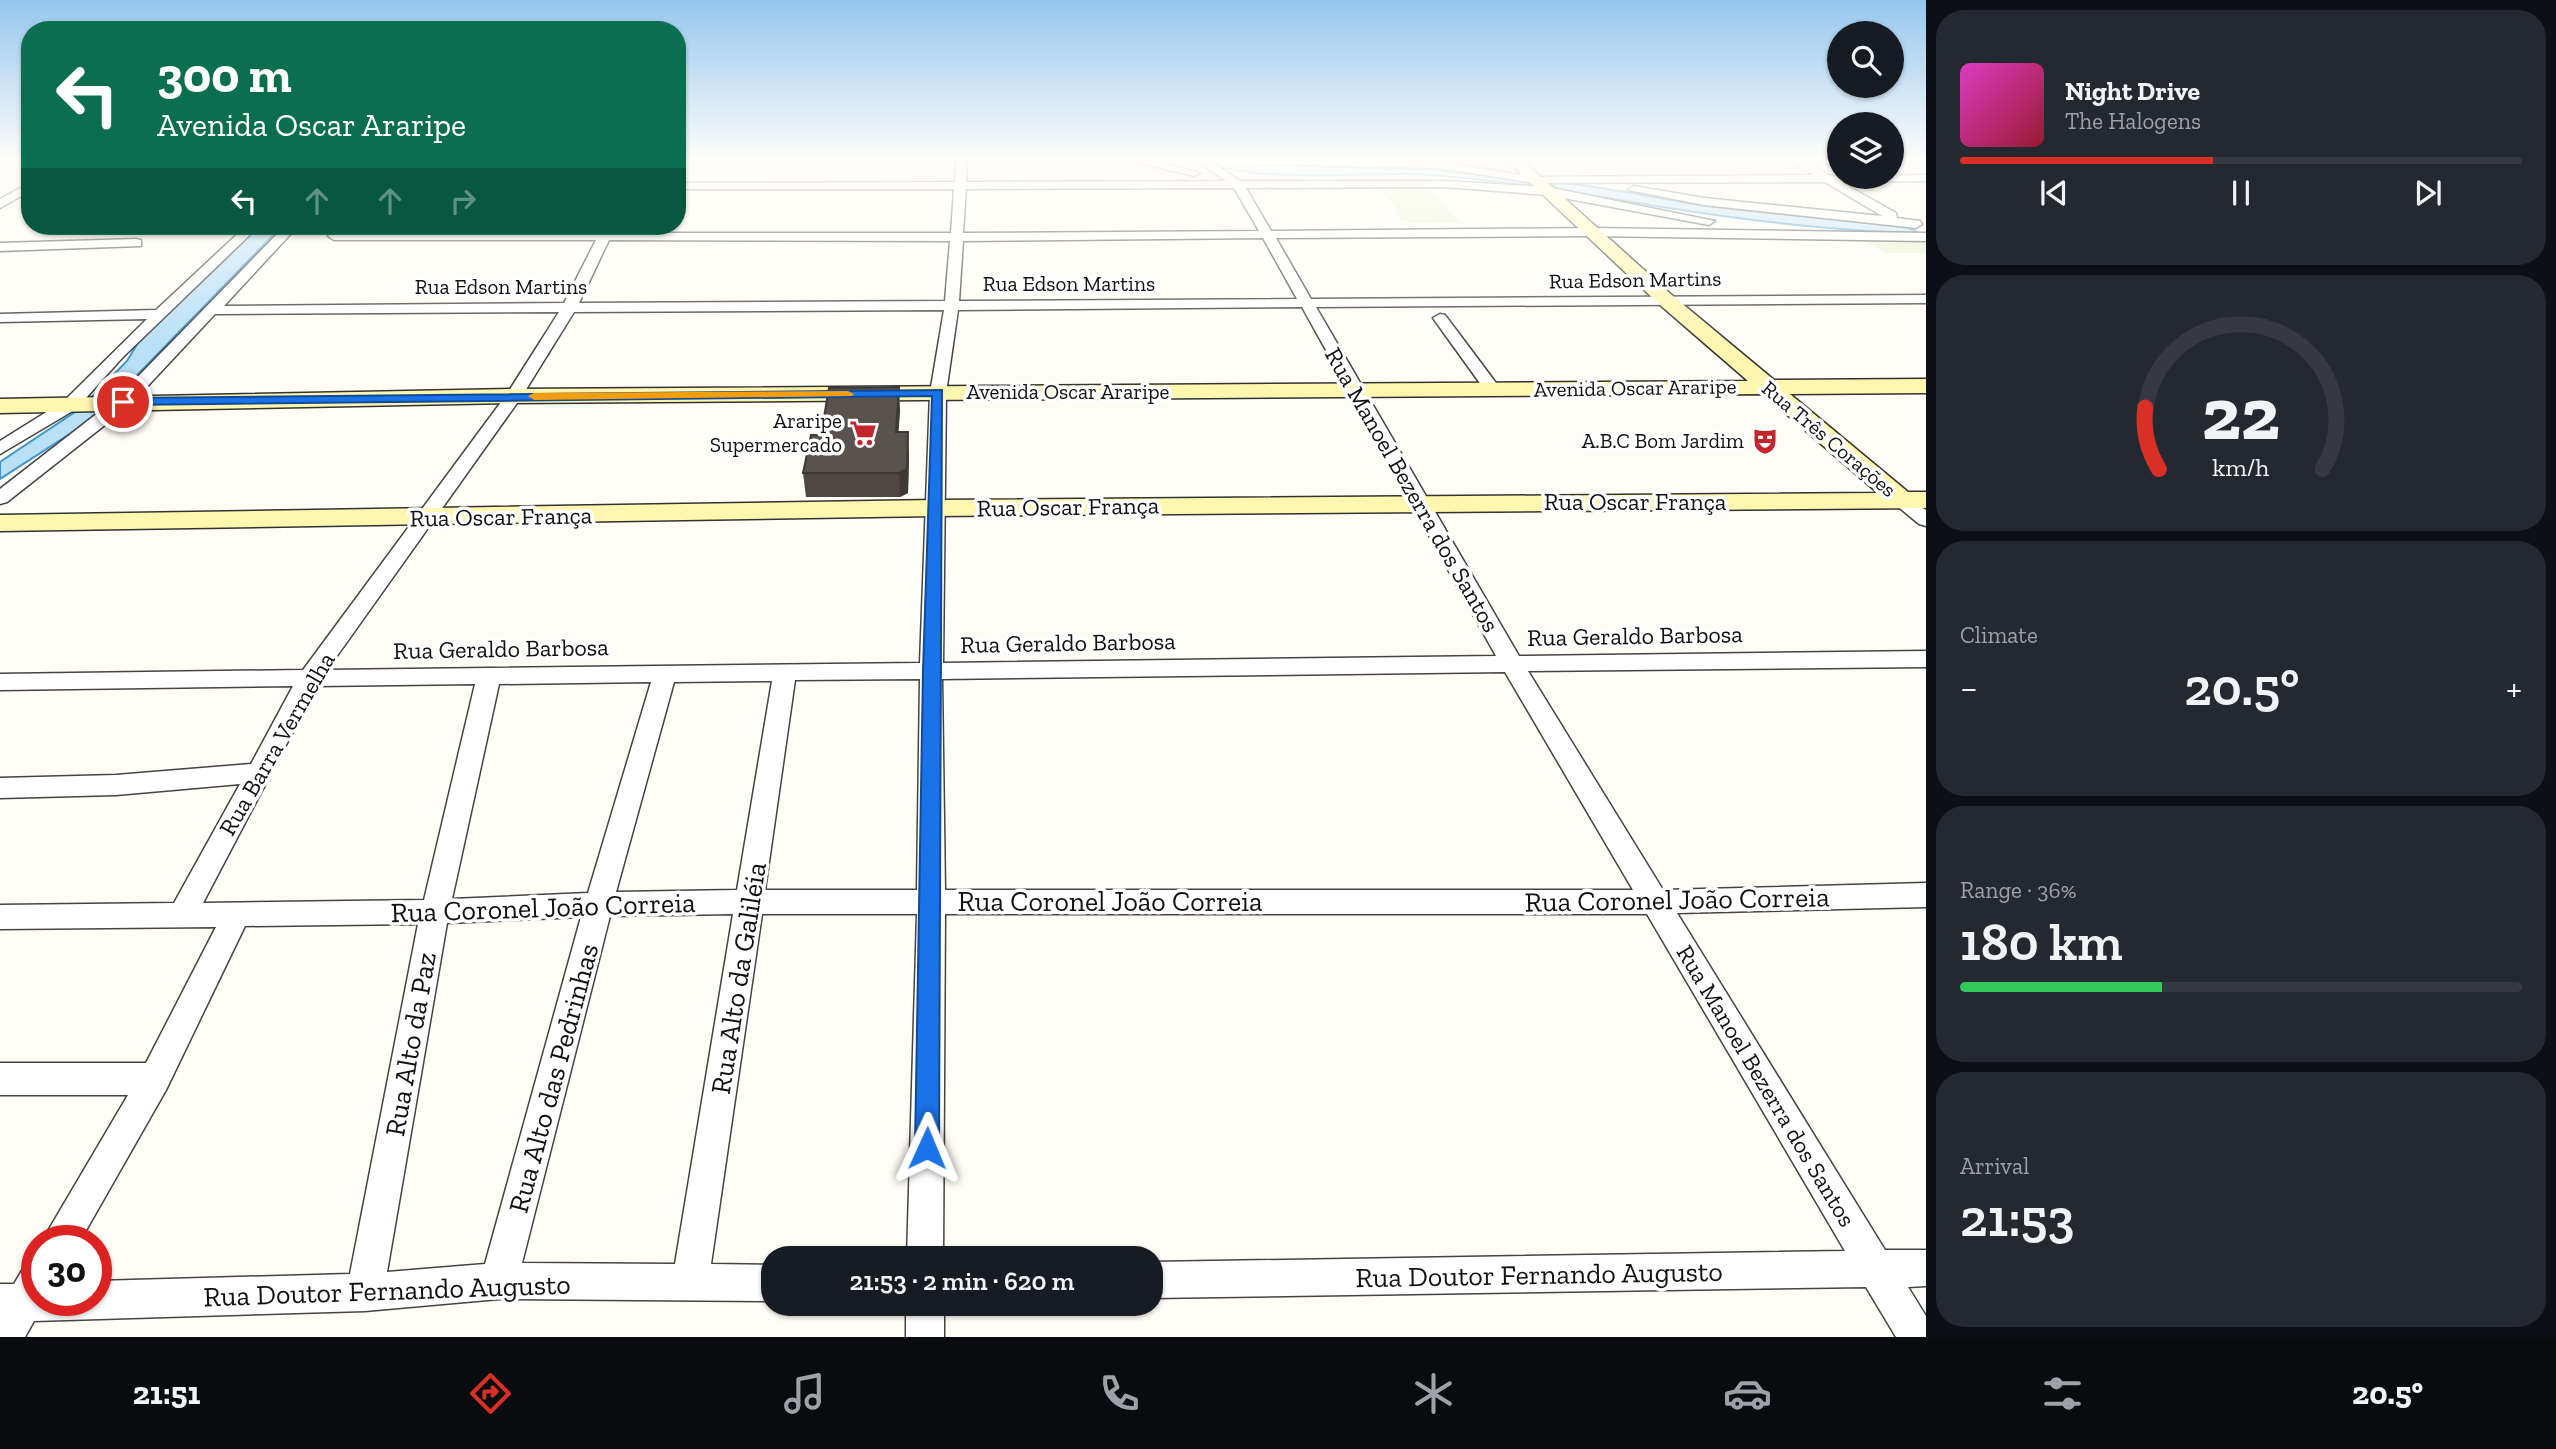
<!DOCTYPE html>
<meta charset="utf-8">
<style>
body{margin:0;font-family:"Zilla Slab",serif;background:#242831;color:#f1f3f6;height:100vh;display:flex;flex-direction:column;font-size:26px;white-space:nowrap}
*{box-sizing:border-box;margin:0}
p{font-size:23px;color:#9ea1a6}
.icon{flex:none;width:38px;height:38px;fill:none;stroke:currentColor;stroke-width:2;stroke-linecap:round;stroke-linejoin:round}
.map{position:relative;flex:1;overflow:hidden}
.panel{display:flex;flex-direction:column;gap:10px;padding:10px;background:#0d0f14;width:630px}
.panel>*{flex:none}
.top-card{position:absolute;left:21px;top:21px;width:665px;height:214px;border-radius:28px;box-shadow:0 2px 5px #0004;background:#0b6e4f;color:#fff;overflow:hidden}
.fabs{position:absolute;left:1827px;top:21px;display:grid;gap:14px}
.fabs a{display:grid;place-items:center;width:77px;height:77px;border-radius:50%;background:#171b24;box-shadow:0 2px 5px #0004;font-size:35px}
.speed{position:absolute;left:21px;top:1225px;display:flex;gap:14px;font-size:35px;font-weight:700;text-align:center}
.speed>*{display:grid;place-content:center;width:91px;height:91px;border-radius:50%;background:#171b24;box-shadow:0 2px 5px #0004;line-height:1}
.speed .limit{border:10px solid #d22;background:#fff;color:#111}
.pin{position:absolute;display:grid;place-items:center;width:60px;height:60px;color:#fff;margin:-30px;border:4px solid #fff;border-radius:50%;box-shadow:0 2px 7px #0007}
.me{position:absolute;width:77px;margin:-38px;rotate:1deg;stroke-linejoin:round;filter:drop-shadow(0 0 5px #0008)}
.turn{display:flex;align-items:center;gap:24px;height:147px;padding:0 21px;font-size:32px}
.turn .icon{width:91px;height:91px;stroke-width:2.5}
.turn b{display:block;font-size:49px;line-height:60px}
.lanes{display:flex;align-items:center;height:66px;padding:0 21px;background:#0003;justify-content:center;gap:35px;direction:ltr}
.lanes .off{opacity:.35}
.big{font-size:52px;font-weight:600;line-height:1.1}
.panel .card{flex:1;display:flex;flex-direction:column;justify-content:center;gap:10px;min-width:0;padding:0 24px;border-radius:28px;background:#242831}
.panel .dial{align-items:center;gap:0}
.dial svg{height:182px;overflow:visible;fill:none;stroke:#363941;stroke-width:7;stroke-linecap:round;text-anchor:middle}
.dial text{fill:#f1f3f6;stroke:none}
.song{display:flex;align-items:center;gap:21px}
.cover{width:84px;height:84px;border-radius:10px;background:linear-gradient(135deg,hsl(310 70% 55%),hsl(350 70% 35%))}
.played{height:7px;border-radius:4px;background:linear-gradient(90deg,#d93025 45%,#363941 45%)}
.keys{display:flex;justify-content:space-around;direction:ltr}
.heat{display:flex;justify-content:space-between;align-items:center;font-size:38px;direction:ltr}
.charge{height:10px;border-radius:5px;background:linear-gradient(90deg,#34c759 36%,#363941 0)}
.trip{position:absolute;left:761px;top:1246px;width:402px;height:70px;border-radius:28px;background:#171b24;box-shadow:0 2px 5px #0004;font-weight:600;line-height:70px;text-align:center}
.menu{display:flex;height:112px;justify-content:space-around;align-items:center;background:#090b0e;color:#9ea1a6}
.menu .icon{width:49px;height:49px}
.menu .active{color:#d93025}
.menu b{font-size:32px;color:#f1f3f6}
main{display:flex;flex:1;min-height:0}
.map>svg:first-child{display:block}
</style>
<main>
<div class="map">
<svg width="1926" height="1337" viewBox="0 0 1926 1337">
<rect width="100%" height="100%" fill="#fffdf5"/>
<path fill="#e6f2cf" d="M1381,190H1430L1461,223L1402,222L1395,213H1399Z
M1864,240H1919L1926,244V253H1885Z"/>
<path fill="#b9e0f7" stroke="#3f96cf" stroke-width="2" d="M1212,163L1436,170L1531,181L1538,186C1495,182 1452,175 1409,174C1362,173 1249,182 1212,163Z
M1544,182C1599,184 1654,199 1709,206C1775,215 1841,218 1907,227L1919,233C1799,230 1680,211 1562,190Z
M257,226H282L116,397L91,398L127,361L144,333Z
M103,409L93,419L0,479V462L78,410Z"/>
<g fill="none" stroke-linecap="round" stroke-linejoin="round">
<defs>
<path id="street" d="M956,160H967L966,182L1226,181L1195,160H1208L1240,181H1444L1547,187L1715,221L1709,225L1547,195L1444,187L1246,188L1271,231L1591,228L1926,233V241L1591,236L1276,238L1311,299L1926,295V303L1316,307L1519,656L1926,651V667L1528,671L1663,890L1926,883V907L1677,913L1885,1250H1926V1286L1908,1287L1926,1316V1337H1896L1866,1287L1152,1298V1262L1845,1251L1647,914H945L943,1258H907L917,914H762L711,1264L774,1265V1301L499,1299L365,1311L34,1321L25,1337H0V1284H14L24,1267L37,1262V1300H96V1281L350,1274L418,924L245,926L166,1090L80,1241H42L128,1095H0V1063H146L216,927L0,929V905L174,903L240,784L116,795L0,798V778L116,775L251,764L293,686L0,690V674L303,670L507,394L559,312L215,314L129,406L7,502L0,504V489L117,398L285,226H298L224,306L564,303L596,240H334L328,236L334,232L600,233L604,226H616L613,233H951L954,189H677V183L955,182ZM1234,188L1259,231L963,233L966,189ZM1263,238L1297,299L959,301L963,241ZM609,240L950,241L945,301L579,303ZM1302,307L1496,656L943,663L946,393L958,310ZM944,310L930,393L920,663L327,670L522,396L574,312ZM1505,672L1633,890H945L942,679ZM920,679L917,890H765L795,680ZM772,681L737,890L616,892L674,682ZM651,682L588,893L452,899L499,684ZM475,684L424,900L203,903L317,686ZM733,914L675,1264L522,1263L610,916ZM581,917L485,1264L387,1272L447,923Z
M1128,160H1151L1200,173L1194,176Z
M1222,160L1440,162L1534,177L1813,175L1790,160H1804L1829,175L1839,177L1926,175V181L1841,182L1896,213L1897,218L1920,221L1922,224L1916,228L1704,205L1628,190L1634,186L1704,198L1882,216L1825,182L1534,183L1440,168L1227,163Z
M30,183V191L0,208V199Z
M246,226H259L123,357L76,409L0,454V441L64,401L147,319L0,322V314L156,310Z
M136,239L141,240V246L0,251V243Z
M1440,314L1445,315L1499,387V393H1487L1433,318Z
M1903,495L1926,510V526L1919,524L1896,505L1894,501L1896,497Z
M906,1304H944V1337H906Z"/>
<path id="secondary" d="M1506,160H1522L1673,296L1774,380L1926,379V393L1790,394L1908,492H1926V508L935,516L0,531V515L935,500L1878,493L1763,394L514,403L0,413V399L514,389L1748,381L1659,304Z"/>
</defs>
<use href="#street" stroke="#444" stroke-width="3"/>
<use href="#secondary" stroke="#333" stroke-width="3"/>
<use href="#street" fill="#fff" fill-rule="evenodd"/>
<use href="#secondary" fill="#fff6b0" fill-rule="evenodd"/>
</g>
<path fill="#4d4742" d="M900,410L898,432L909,455L908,493L900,497H806L803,473L821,435Z"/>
<path fill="#3f3936" d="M899,387L900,410L897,455L896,432Z
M908,432L909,455L908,493L900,497L899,473Z"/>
<path fill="#5a524d" stroke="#3f3936" stroke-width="2" d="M899,387L896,432H908L907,469L899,473H803L811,435H821L829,388Z"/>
<linearGradient id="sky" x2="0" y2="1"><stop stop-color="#95c6ee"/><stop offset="0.46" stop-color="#fffefa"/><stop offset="1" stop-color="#fffefa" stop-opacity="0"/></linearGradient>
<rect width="1926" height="348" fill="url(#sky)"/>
<path fill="#1a73e8" stroke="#114b97" stroke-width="2" d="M942,390L939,1148L936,1156L927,1160L919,1156L915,1148L923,671L932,396L123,405L117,402L123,398Z"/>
<path fill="#f59e0b" d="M848,391L854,394L852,396L534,400L528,396L534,393Z"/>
<defs>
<symbol id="supermarket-bare" viewBox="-9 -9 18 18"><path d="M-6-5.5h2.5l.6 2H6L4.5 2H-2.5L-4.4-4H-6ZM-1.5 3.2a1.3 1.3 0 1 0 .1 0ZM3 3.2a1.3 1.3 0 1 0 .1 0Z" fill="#c4262e" stroke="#fff" stroke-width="2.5" paint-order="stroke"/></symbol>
<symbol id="theatre-bare" viewBox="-9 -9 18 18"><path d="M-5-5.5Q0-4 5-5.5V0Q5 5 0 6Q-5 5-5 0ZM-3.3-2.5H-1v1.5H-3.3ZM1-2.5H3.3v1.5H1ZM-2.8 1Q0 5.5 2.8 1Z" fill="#c4262e" stroke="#fff" stroke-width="2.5" paint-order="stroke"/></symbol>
</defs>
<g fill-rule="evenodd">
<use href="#supermarket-bare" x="844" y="414" width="38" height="38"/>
<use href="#theatre-bare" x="1746" y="422" width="38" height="38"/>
</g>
<g text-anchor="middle" stroke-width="7" stroke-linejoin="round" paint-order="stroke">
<g font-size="21" fill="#111" stroke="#fff">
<text transform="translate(1635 280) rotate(-1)" y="7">Rua Edson Martins</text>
<text x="1069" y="291">Rua Edson Martins</text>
<text x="501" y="294">Rua Edson Martins</text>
<text transform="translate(1635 388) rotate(-1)" y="7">Avenida Oscar Araripe</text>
<text x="1068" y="399">Avenida Oscar Araripe</text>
<text transform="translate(1829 439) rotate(40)" y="7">Rua Três Corações</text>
</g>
<g font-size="21" fill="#111" stroke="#fff" text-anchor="end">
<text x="842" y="428">Araripe<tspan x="842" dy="24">Supermercado</tspan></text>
<text x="1744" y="448">A.B.C Bom Jardim</text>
</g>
<g font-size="24" fill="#111" stroke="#fff">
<text transform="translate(1412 490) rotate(60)" y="8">Rua Manoel Bezerra dos Santos</text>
<text x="1635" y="510">Rua Oscar França</text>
<text transform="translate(1068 507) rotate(-1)" y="8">Rua Oscar França</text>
<text transform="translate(501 517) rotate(-1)" y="8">Rua Oscar França</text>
<text transform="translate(1635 636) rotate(-1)" y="8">Rua Geraldo Barbosa</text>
<text transform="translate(1068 643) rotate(-1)" y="8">Rua Geraldo Barbosa</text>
<text transform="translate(501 649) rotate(-1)" y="8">Rua Geraldo Barbosa</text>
<text transform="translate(277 744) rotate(-60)" y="8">Rua Barra Vermelha</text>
<text transform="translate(1766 1086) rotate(59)" y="8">Rua Manoel Bezerra dos Santos</text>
</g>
<g font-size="28" fill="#111" stroke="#fff">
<text transform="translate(1677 899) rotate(-1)" y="10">Rua Coronel João Correia</text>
<text x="1110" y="911">Rua Coronel João Correia</text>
<text transform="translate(543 907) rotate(-2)" y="10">Rua Coronel João Correia</text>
<text transform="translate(738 978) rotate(-81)" y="10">Rua Alto da Galiléia</text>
<text transform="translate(410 1044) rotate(-80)" y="10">Rua Alto da Paz</text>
<text transform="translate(553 1078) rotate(-75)" y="10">Rua Alto das Pedrinhas</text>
<text transform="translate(1539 1274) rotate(-1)" y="10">Rua Doutor Fernando Augusto</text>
<text transform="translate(387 1290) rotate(-2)" y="10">Rua Doutor Fernando Augusto</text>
</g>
</g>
</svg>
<div class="fabs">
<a><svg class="icon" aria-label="search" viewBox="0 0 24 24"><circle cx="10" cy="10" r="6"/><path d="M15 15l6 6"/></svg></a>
<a><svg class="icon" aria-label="layers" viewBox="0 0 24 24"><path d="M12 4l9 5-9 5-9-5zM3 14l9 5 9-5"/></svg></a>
</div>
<div class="speed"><div class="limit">30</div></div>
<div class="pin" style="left:123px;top:402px;background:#d93025"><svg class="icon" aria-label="arrive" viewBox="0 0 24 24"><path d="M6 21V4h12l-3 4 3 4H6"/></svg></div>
<svg class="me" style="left:927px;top:1148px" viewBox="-20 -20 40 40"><path d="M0-17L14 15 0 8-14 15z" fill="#1a73e8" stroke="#fff" stroke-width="4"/></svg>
<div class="trip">21:53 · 2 min · 620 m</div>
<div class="top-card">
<div class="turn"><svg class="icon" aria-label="left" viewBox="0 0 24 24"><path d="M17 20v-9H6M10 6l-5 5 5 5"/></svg><div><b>300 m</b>Avenida Oscar Araripe</div></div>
<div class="lanes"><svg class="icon" aria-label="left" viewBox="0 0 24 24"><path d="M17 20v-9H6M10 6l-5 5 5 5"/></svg><svg class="icon off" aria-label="ahead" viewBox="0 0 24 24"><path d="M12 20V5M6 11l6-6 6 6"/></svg><svg class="icon off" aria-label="ahead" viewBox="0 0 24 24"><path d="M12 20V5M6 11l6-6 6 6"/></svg><svg class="icon off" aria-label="right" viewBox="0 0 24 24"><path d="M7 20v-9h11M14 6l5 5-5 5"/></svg></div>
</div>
</div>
<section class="panel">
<div class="card">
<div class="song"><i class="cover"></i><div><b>Night Drive</b><p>The Halogens</p></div></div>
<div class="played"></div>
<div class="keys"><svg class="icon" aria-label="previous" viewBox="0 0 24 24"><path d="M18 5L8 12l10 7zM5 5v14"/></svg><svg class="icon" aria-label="pause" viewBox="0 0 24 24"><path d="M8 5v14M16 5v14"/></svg><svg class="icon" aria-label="next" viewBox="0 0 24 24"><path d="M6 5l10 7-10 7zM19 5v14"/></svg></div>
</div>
<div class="card dial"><svg viewBox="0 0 100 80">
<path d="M14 69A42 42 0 1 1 86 69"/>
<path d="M14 69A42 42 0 0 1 8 42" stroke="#d93025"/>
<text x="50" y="56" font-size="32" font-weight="700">22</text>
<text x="50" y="72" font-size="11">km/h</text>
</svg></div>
<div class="card"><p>Climate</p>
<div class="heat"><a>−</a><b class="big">20.5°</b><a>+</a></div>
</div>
<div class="card"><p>Range · 36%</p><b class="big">180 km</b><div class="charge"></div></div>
<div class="card"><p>Arrival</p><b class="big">21:53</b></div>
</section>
</main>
<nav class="menu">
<b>21:51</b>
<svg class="icon active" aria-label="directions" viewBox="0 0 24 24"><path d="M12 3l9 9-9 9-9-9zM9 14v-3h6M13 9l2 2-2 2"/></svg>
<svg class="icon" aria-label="music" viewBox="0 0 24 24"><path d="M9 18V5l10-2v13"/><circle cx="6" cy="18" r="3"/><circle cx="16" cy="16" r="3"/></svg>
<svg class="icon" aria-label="phone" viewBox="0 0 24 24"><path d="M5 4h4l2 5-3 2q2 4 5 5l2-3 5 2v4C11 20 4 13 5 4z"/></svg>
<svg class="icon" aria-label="climate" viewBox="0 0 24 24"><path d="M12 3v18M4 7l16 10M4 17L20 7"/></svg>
<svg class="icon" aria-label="car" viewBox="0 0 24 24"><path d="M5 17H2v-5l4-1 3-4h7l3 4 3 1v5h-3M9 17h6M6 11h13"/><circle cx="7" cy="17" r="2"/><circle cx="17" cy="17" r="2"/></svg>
<svg class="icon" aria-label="filters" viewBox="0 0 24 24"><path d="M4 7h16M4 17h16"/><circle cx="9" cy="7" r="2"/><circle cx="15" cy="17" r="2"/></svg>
<b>20.5°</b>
</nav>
